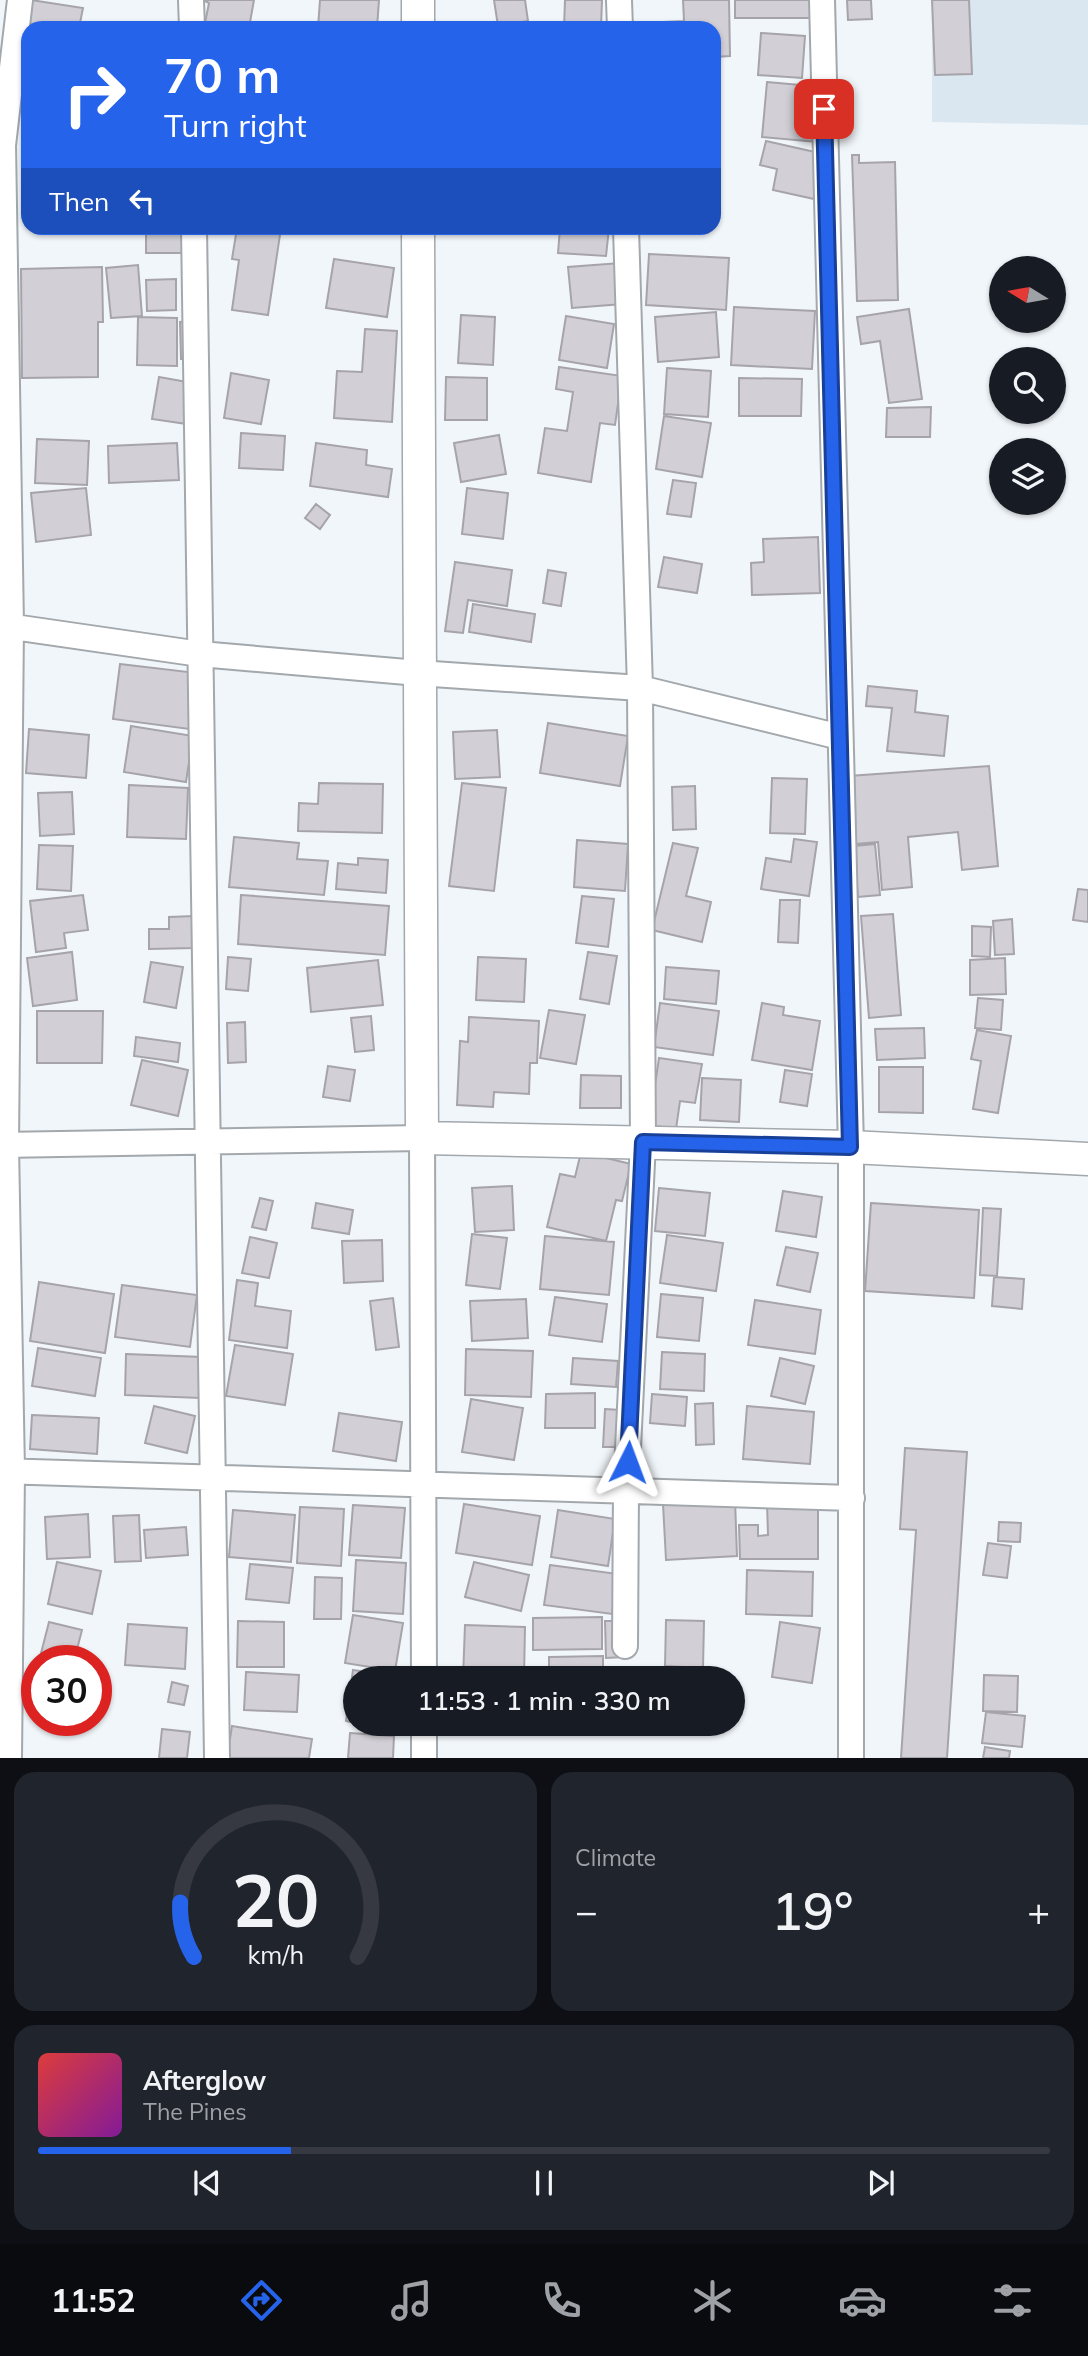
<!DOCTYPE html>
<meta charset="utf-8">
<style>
body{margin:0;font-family:Mulish,sans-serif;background:#20242c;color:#f1f3f6;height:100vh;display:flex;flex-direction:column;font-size:26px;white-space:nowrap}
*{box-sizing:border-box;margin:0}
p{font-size:23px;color:#9ea1a6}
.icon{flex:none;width:38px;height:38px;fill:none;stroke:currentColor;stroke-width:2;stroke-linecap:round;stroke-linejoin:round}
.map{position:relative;height:1758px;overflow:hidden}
.details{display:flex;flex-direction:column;gap:14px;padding:14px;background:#0d0f14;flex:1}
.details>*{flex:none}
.banner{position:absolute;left:21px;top:21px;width:700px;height:214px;border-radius:21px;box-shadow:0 2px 5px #0004;background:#2563eb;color:#fff;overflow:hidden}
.needle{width:46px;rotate:281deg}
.controls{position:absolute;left:989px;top:256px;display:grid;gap:14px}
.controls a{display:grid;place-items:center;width:77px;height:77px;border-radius:50%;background:#171b24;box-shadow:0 2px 5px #0004;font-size:35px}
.speed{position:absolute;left:21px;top:1645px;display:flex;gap:14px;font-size:35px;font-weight:700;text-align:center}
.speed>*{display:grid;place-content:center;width:91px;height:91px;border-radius:50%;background:#171b24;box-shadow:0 2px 5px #0004;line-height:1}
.speed .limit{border:10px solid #d22;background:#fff;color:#111}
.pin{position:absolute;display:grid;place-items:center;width:60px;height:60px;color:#fff;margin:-30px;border-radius:14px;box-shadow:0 4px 10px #0006}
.me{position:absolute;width:77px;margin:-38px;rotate:3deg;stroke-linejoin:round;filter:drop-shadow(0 0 5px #0008)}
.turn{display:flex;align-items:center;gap:24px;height:147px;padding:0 28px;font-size:32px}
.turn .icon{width:91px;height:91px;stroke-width:2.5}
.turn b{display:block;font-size:49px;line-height:60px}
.then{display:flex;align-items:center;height:66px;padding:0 28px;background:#0003;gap:14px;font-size:26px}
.big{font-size:52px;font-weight:600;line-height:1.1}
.details .widget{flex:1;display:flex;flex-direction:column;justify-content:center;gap:10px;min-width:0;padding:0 24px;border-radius:21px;background:#20242c}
.details .dial{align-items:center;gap:0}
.dial svg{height:182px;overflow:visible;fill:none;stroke:#363941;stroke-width:7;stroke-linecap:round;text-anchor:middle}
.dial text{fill:#f1f3f6;stroke:none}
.song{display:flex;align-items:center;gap:21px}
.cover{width:84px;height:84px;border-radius:10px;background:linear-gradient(135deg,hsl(0 70% 55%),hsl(290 70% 35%))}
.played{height:7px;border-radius:4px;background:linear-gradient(90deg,#2563eb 25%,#363941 25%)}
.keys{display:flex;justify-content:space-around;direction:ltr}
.heat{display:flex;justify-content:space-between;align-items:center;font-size:38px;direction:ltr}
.details .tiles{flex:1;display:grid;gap:14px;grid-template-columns:1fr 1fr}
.widget:last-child{grid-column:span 2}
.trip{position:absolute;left:343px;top:1666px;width:402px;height:70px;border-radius:35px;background:#171b24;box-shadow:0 2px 5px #0004;font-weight:600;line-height:70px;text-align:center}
.menu{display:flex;height:112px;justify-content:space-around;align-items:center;background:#090b0e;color:#9ea1a6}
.menu .icon{width:49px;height:49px}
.menu .active{color:#2563eb}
.menu b{font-size:32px;color:#f1f3f6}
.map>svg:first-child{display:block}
</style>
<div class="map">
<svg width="1088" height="1758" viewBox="0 0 1088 1758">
<rect width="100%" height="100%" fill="#f1f6fa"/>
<path fill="#dbe7f0" d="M932,0H1088V125L932,122Z"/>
<path fill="#d2d0d6" stroke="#a6a4aa" stroke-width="2" d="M31,0L83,8L79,28H51L26,23Z
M203,0H254L249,28H204L209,3Z
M320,0H379L377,28H318Z
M494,0H525L528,21L498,26Z
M565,0H602L601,28H564Z
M683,0H729L730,56L714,57V28H644L643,23L684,21Z
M735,0H815V18H735Z
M847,0H871L872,19L848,20Z
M932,0H969L972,74L935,75Z
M761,33L805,36L802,78L758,75Z
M767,82L822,87L817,142L762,137Z
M28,106V144L22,107Z
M766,141L824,154L814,199L773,190L777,169L760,165Z
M852,155H859V163L895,162L898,300L857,301Z
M146,228H187L186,253H146Z
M237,228H281L268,315L232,310L239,260L232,259Z
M560,228H609L606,256L558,253Z
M649,254L729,258L726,310L646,305Z
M334,259L394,268L387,317L326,308Z
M620,263L623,304L572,308L568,267Z
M138,265L142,316L111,318L106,268Z
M102,267L103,322H98V377L22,378L21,269Z
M176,279V310L147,311L146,280Z
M734,307L815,311L812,369L731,365Z
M909,309L922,399L889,403L880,341L861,344L857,317Z
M716,312L719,357L658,362L655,317Z
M461,315L495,317L493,365L458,363Z
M566,316L614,324L607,368L559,360Z
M138,317L177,318V366L137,365Z
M193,321L194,359H181L180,322Z
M365,329L397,331L392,422L334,418L337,371L362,372Z
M559,367L622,376L615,425L600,423L591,482L538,473L545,428L567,431L573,392L556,389Z
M667,368L711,371L708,417L664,414Z
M231,373L269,380L261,424L224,418Z
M159,377L193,383L187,424L152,419Z
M446,377L487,378V420H445Z
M739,378L802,379L801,416H739Z
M931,407L930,437H886L887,408Z
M664,416L711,423L702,477L656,469Z
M241,433L285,436L283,470L239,468Z
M499,435L506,474L461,482L454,443Z
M37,439L89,441L87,485L35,483Z
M177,443L179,480L109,483L108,446Z
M316,443L367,450L366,465L392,469L388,497L310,486Z
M673,480L696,483L691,517L667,514Z
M86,488L91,535L36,542L31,493Z
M467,488L508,493L503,539L462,534Z
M316,504L330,515L320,529L305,518Z
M818,537L820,593L752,595L751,563L764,562L763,539Z
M664,557L702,564L697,593L658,587Z
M455,562L512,570L507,606L468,600L463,633L445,631Z
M548,570L566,573L561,606L543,603Z
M473,604L535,614L531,642L469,632Z
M120,664L197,673L189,729L113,719Z
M868,686L917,691L915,712L948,716L944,756L887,751L892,708L866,706Z
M548,723L628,736L620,786L540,773Z
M131,726L193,736L186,782L124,772Z
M29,729L89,735L86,778L26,773Z
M497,730L500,777L455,779L453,732Z
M989,766L998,866L962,870L958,832L908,837L912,887L882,890L878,842L855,844L849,776Z
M772,778L807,779L805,834L770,833Z
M319,783L383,784L382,833L298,831L299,803L318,804Z
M462,783L506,788L494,891L449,886Z
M129,785L188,788L186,839L127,837Z
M695,786L696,829L673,830L672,787Z
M72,792L74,834L40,836L38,793Z
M234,837L299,843L297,859L328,861L324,895L229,887Z
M794,839L817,842L809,896L761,889L766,858L791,862Z
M577,840L628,844L625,891L574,887Z
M673,843L698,848L686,896L711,902L702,942L652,930Z
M875,844L880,895L858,897L854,846Z
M39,845L73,846L71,891L37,889Z
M358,858L388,860L386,893L336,889L338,863L358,865Z
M1078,889L1088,890V922L1073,920Z
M83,895L88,930L64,933L66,948L36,952L30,901Z
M241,895L389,906L385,955L238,944Z
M582,896L614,899L608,947L576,943Z
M780,900H800L798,943L778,942Z
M893,914L901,1015L869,1018L861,916Z
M194,916V948L149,949V929H169V917Z
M1012,919L1014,954L995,955L993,921Z
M972,926L991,927L990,957L972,956Z
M72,952L77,1000L33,1006L27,958Z
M588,952L617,956L609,1004L580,999Z
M228,957L251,959L248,991L226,989Z
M478,957L526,959L524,1002L476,1000Z
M1005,958L1006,994L970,995V960Z
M378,960L383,1005L311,1012L307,968Z
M151,962L183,967L176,1008L144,1002Z
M666,967L719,971L716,1004L664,999Z
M978,998L1003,1000L1001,1030L975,1028Z
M660,1003L719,1011L713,1055L654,1047Z
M762,1003L784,1007L783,1015L820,1021L812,1070L752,1060Z
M549,1010L585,1015L576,1064L540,1058Z
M37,1011H103L102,1063H37Z
M371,1016L374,1050L355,1052L351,1018Z
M469,1017L539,1021L537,1063H530L529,1094L494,1092L493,1107L457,1105L460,1041L468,1042Z
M245,1022L246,1062L228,1063L227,1023Z
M924,1028L925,1058L877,1060L875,1029Z
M977,1030L1011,1036L998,1113L973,1109L981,1061L971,1059Z
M136,1037L180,1043L178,1062L134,1056Z
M659,1058L702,1064L695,1103L680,1101L676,1129L649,1125Z
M142,1060L188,1070L178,1116L131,1105Z
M328,1066L355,1070L350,1101L323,1097Z
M879,1067H923V1113L879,1112Z
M785,1070L812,1074L807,1106L780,1102Z
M581,1075L621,1076V1108H580Z
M702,1078L741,1080L739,1122L700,1120Z
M581,1152L631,1164L622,1201L616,1200L606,1241L547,1227L560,1174L575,1177Z
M512,1186L514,1230L475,1232L472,1188Z
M659,1188L710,1193L705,1236L655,1231Z
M783,1191L822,1197L816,1237L776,1231Z
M260,1198L273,1201L266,1230L252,1227Z
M316,1203L353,1210L349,1234L312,1228Z
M871,1203L979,1210L974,1298L865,1291Z
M983,1208L1001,1209L997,1276L980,1275Z
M472,1234L507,1238L500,1289L466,1285Z
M667,1235L723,1243L716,1291L660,1283Z
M545,1236L614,1242L609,1295L540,1289Z
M250,1237L277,1243L269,1278L242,1273Z
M382,1240L383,1281L344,1283L342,1241Z
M786,1247L818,1253L810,1292L777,1285Z
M994,1277L1024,1279L1022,1309L992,1306Z
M237,1280L258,1283L255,1306L291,1311L287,1348L229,1340Z
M39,1282L114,1294L105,1353L30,1341Z
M122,1285L197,1295L190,1347L115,1337Z
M661,1294L703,1298L699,1341L657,1337Z
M555,1297L607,1304L602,1342L549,1335Z
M393,1298L399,1347L376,1350L370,1301Z
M526,1299L528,1338L472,1341L470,1301Z
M755,1300L821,1310L815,1354L748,1345Z
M235,1345L293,1354L285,1405L226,1396Z
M38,1348L101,1358L95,1396L32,1386Z
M466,1349L533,1351L531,1397L465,1395Z
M662,1352L705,1354L704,1391L660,1389Z
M126,1354L202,1357L200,1398L125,1395Z
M573,1358L618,1361L616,1387L571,1384Z
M780,1358L814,1366L805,1404L771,1396Z
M595,1393V1428H545L546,1394Z
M652,1394L687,1397L685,1426L650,1423Z
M471,1399L523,1408L514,1460L462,1452Z
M713,1403L714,1444L696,1445L695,1404Z
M154,1406L195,1416L187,1453L145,1443Z
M747,1406L814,1412L810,1464L743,1459Z
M605,1409L620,1410L618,1447H603Z
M339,1413L402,1422L396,1461L333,1451Z
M32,1415L99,1418L97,1454L30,1449Z
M905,1448L967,1452L947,1758H901L916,1530L900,1529Z
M735,1500L737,1556L666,1560L663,1504Z
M767,1503H818V1559H740L739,1525H758V1536L768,1535Z
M464,1504L540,1516L532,1565L456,1553Z
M353,1505L405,1508L401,1558L349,1555Z
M300,1507L344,1509L341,1566L297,1563Z
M233,1510L295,1515L291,1562L229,1557Z
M558,1510L615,1519L608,1566L551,1557Z
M88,1514L90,1557L47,1559L45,1517Z
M139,1515L141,1561L115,1562L113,1516Z
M999,1522L1021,1523L1020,1542L998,1541Z
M186,1527L188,1555L146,1558L144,1530Z
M988,1543L1011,1546L1007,1578L983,1575Z
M356,1560L406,1563L403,1614L353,1611Z
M57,1562L101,1571L92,1614L48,1604Z
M474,1562L529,1575L521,1611L465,1597Z
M250,1564L293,1568L289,1603L246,1599Z
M550,1565L618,1574L612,1614L544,1605Z
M747,1570L813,1572L812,1616L746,1614Z
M315,1577L342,1578L341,1619H314Z
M353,1615L403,1623L395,1671L345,1663Z
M602,1617V1649L533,1650V1618Z
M666,1620L704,1621L703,1668L665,1666Z
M238,1621L284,1622V1667H237Z
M605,1621H623L624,1657L606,1658Z
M49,1622L82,1630L74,1661H39Z
M780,1622L820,1628L812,1683L772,1677Z
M128,1624L187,1628L185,1669L125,1665Z
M465,1625L525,1627L524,1678H463Z
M603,1656V1678H549V1657Z
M353,1670L401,1677L355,1678V1723L346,1721Z
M246,1672L299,1675L297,1712L244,1710Z
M984,1675L1018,1676L1017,1712L983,1711Z
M172,1682L188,1686L184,1705L168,1702Z
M986,1712L1025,1716L1022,1747L982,1743Z
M362,1724H394L393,1729Z
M457,1724H522V1728Z
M232,1726L312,1739L309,1758H227Z
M162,1729L190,1732L187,1758H159Z
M350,1733L394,1736L393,1758H348Z
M985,1747L1010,1751L1009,1758H983Z"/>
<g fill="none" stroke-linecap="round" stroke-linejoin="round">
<defs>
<path id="minor" d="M191,0L192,28
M619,0L620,28
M822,0L851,1147V1758
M194,228L217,1758
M0,625L200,654L418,673L640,688L840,737
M0,1145L422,1138L424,1678
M0,1471L852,1498
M625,1646L626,1489L643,1142L640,688L626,228
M424,1724V1758
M9,1758L12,1471L6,1145L11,625L3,145L20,0"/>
<path id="tertiary" d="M418,0V28
M418,228L422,1138L851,1147L1088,1159"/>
</defs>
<use href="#minor" stroke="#a3a8ac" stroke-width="28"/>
<use href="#tertiary" stroke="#a3a8ac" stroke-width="35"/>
<use href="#minor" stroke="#fff" stroke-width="24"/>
<use href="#tertiary" stroke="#fff" stroke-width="32"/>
</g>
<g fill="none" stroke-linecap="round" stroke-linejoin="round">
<defs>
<path id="route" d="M628,1462L643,1142L850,1147L824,109"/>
</defs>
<use href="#route" stroke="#184099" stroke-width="18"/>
<use href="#route" stroke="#2563eb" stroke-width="12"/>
</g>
</svg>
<div class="controls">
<a><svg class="needle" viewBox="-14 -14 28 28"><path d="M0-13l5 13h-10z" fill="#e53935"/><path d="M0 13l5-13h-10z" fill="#9ea1a6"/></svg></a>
<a><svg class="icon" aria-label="search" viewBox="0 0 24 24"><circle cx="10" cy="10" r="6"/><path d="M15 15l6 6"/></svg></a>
<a><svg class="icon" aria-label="layers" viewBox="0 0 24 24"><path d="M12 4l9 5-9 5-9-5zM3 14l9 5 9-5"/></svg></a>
</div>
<div class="speed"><div class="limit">30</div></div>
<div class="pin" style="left:824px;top:109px;background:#d93025"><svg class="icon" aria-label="arrive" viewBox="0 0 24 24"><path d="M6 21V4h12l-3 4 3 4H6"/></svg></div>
<svg class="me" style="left:628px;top:1462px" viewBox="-20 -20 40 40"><path d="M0-17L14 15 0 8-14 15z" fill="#2563eb" stroke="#fff" stroke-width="4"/></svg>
<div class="trip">11:53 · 1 min · 330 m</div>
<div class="banner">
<div class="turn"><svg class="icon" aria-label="right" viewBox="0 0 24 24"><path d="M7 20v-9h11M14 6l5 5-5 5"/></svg><div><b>70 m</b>Turn right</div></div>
<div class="then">Then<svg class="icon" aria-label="left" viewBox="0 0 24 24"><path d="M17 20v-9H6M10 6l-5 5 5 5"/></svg></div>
</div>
</div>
<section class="details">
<div class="tiles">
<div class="widget dial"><svg viewBox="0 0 100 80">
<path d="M14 69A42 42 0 1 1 86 69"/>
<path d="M14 69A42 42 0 0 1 8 45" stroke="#2563eb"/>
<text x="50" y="56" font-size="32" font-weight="700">20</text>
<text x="50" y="72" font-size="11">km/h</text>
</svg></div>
<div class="widget"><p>Climate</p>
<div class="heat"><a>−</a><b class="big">19°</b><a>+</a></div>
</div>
<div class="widget">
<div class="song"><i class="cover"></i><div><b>Afterglow</b><p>The Pines</p></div></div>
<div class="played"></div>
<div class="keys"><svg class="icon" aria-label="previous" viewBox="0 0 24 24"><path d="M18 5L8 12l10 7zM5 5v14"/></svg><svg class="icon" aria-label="pause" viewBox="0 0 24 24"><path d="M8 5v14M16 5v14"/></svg><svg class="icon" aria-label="next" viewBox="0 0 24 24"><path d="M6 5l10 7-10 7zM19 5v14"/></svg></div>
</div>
</div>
</section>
<nav class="menu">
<b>11:52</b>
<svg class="icon active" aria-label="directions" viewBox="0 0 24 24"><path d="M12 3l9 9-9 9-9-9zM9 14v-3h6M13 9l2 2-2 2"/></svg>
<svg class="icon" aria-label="music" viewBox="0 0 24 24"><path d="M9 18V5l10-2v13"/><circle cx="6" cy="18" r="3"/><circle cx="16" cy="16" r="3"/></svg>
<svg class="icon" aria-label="phone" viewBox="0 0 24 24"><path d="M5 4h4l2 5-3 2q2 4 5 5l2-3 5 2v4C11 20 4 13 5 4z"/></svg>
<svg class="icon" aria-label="climate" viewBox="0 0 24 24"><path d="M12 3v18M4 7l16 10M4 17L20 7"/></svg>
<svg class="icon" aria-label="car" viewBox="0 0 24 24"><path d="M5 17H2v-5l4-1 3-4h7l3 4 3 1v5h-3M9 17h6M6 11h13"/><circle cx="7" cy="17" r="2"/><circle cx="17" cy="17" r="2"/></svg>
<svg class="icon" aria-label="filters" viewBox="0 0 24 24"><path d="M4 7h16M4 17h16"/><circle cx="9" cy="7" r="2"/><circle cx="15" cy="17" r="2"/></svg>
</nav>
